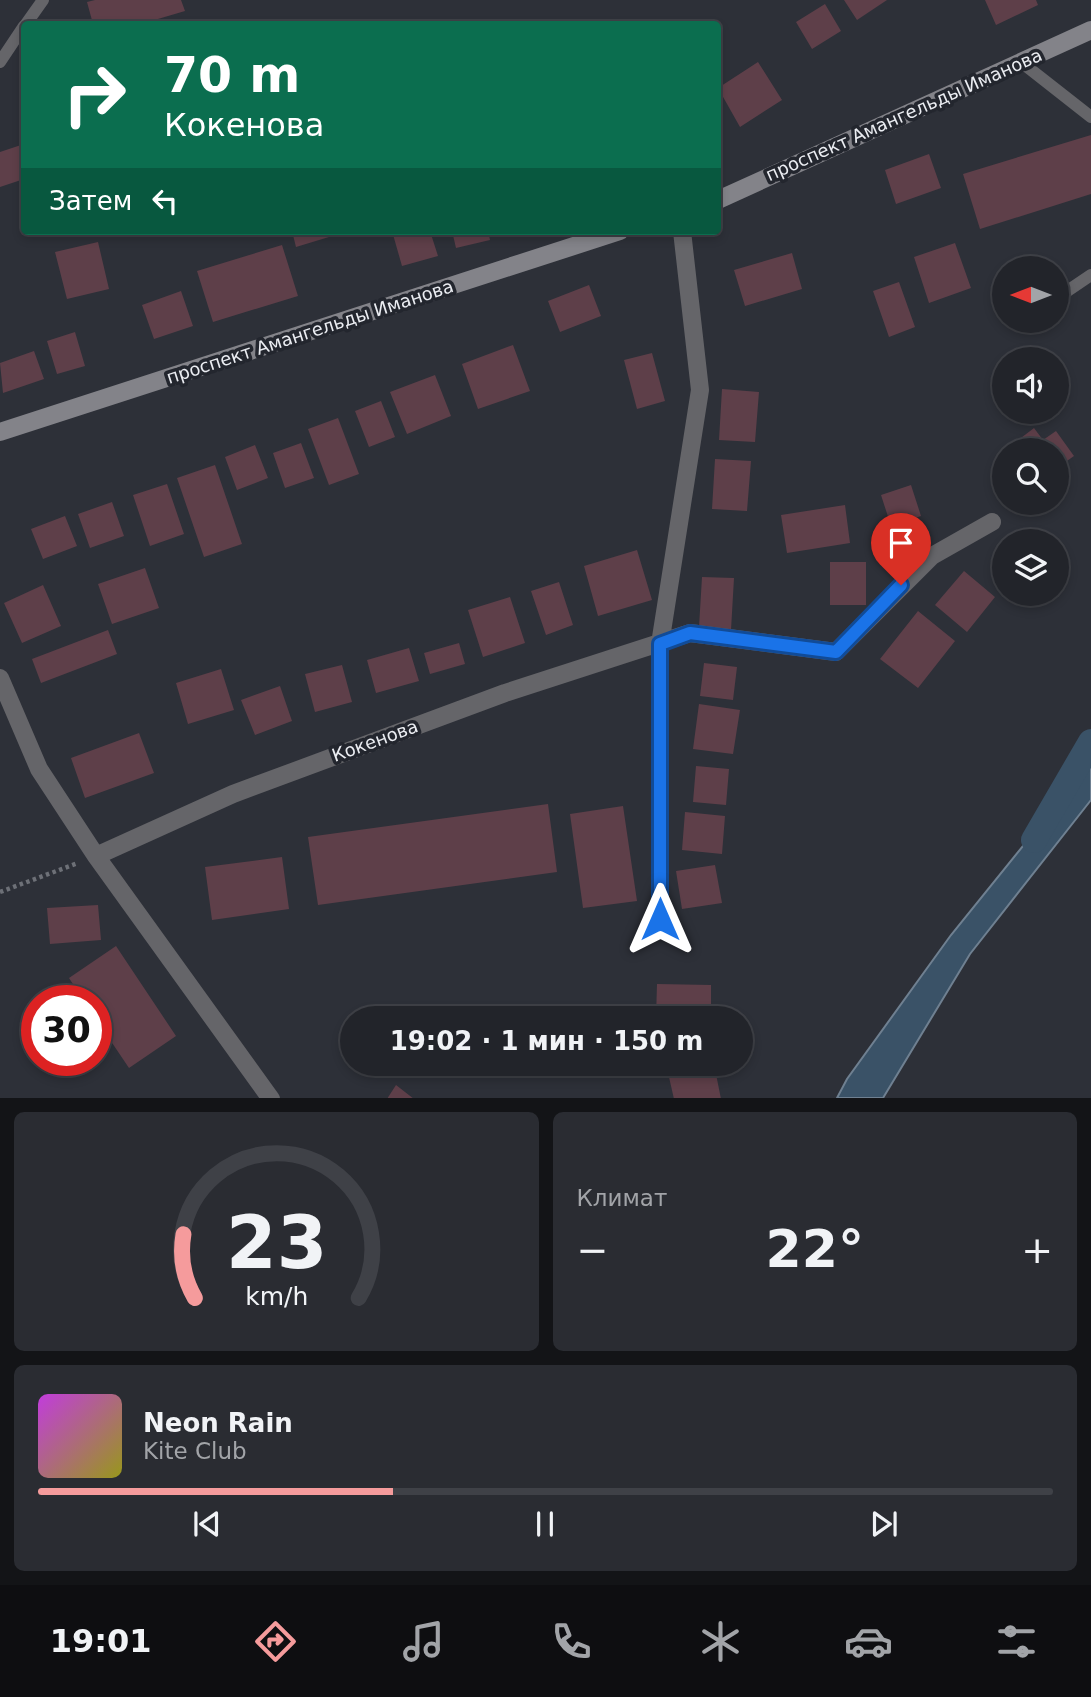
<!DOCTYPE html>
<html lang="ru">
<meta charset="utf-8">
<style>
body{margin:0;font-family:"DejaVu Sans",sans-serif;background:#2a2c32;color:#f1f3f6;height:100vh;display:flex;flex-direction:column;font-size:26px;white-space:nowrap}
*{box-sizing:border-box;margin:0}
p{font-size:23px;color:#a2a4a8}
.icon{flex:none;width:38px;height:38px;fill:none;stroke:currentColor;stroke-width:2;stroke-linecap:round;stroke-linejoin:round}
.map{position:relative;height:1098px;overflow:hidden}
.panel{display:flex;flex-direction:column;gap:14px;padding:14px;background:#131417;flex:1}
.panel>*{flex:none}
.top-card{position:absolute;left:21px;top:21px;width:700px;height:214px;border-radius:7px;box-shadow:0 4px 10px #0003,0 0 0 2px #3f4147;background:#0b6e4f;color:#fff;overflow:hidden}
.needle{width:46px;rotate:270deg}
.fabs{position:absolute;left:992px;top:256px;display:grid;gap:14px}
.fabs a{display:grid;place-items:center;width:77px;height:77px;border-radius:50%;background:#22242a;box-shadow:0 4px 10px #0003,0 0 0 2px #3f4147;font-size:35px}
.speed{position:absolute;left:21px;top:985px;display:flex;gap:14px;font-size:35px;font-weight:700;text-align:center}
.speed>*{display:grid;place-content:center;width:91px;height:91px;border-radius:50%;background:#22242a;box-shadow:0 4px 10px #0003,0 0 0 2px #3f4147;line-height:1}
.speed .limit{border:10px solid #d22;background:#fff;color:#111}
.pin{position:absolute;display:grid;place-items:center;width:60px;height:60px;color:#fff;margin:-72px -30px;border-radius:50% 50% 50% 0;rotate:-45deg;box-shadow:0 0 7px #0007}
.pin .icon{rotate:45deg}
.me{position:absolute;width:77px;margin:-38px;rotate:0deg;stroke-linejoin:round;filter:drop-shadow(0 0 5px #0008)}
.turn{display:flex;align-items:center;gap:24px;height:147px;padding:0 28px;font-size:32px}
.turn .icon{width:91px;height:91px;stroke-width:2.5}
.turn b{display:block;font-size:49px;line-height:60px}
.then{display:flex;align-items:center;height:66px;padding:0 28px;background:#0003;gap:14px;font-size:26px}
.big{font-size:52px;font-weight:800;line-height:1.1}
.panel .widget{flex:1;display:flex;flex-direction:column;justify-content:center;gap:10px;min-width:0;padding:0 24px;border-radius:10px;background:#2a2c32}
.panel .dial{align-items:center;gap:0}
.dial svg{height:182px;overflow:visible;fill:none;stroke:#3f4147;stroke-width:7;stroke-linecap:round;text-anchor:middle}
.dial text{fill:#f1f3f6;stroke:none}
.song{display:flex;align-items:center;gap:21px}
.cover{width:84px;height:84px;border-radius:10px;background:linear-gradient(135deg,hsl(290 70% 55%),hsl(60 70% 35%))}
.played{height:7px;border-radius:4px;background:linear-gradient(90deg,#f59b9c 35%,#3f4147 35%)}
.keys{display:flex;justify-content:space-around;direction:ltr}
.heat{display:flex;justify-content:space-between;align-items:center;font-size:38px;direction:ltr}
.panel .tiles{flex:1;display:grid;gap:14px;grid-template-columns:1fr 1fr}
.widget:last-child{grid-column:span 2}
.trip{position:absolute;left:340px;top:1006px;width:413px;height:70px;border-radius:35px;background:#22242a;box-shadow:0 4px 10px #0003,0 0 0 2px #3f4147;font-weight:800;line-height:70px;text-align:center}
.tabs{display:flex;height:112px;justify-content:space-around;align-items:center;background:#0e0e11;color:#a2a4a8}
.tabs .icon{width:49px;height:49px}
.tabs .selected{color:#f59b9c}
.tabs b{font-size:32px;color:#f1f3f6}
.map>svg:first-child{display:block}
</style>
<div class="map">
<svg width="1091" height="1099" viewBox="0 0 1091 1099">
<rect width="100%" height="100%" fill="#2d3038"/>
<path fill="#3a5267" stroke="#6f8091" stroke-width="2" d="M1091,757V800L970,954L883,1098H837L847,1079L951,935L1078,778Z"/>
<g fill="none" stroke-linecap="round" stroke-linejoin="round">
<path stroke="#3a5267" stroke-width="26" d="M1034,840L1091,742"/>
</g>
<path fill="#5e3f49" d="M95,0H181L185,11L141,24H93L87,2Z
M844,0H887L857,20Z
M985,0H1036L1038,5L996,25Z
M825,4L841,31L812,49L796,22Z
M758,62L782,100L740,127L718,88Z
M1091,135V194L980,229L963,174Z
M24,144V179L0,187V152Z
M929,154L941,188L896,204L885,170Z
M292,231H327L329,237L296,247Z
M392,231H430L438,256L402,266Z
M452,231H488L490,240L456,248Z
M98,242L109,289L67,299L55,252Z
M955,243L971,288L929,303L914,257Z
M282,245L298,296L213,322L197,271Z
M792,253L802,289L745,306L734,270Z
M899,282L915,327L889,337L873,291Z
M589,285L601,316L560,332L548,301Z
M181,291L193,326L154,339L142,305Z
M75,332L85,366L57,374L47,341Z
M513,345L530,391L478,409L462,364Z
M34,351L44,379L3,393L0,363Z
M652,353L665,401L637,409L624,360Z
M435,375L451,416L407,434L390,392Z
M722,389L759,392L755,442L719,440Z
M381,401L395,437L369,447L355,411Z
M338,418L359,474L329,485L308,429Z
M1034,428L1043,440L1056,431L1074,456L1057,468V450H1010L1008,448Z
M301,443L314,478L285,488L273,453Z
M255,445L268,478L237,490L225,457Z
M715,459L751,461L747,511L712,509Z
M215,465L242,544L204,557L177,478Z
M167,484L184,534L150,546L133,495Z
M911,485L921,516L891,526L881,495Z
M112,502L124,536L90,548L78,514Z
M845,505L850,543L787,553L781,515Z
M65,516L77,546L43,559L31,529Z
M637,550L652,600L598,616L584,566Z
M830,562H866V605H830Z
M145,568L159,608L112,624L98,584Z
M964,571L995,597L967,632L935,605Z
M702,577L734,578L731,630L699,627Z
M559,582L573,625L546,635L531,591Z
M43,585L61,626L22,643L4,603Z
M510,597L525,643L483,657L468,610Z
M918,611L955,641L918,688L880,659Z
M108,630L117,654L41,683L32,659Z
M459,643L465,664L430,674L424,653Z
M409,648L419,681L376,693L367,660Z
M704,663L737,667L733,700L700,696Z
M342,665L352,702L315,712L305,674Z
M221,669L234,710L188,724L176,683Z
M280,686L292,721L255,735L241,700Z
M699,704L740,710L733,754L693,749Z
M139,733L154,773L85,798L71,758Z
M696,766L729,769L726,805L693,802Z
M548,804L557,872L318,905L308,837Z
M623,806L637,901L583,908L570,814Z
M685,812L725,816L722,854L682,850Z
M282,857L289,909L212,920L205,867Z
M715,865L722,903L682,909L676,871Z
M98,905L101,940L50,944L47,908Z
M116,946L176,1036L129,1068L96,1019V1001H84L69,978Z
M657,984L711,985V1018H656Z
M666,1064H714L721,1099H674Z
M396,1085L414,1099H387Z"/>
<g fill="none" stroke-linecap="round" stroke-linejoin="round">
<path stroke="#6d7077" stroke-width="4.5" stroke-dasharray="3.5 3.5" stroke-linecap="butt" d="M0,892L78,863"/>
<path stroke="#656569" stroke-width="12" d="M26,24L43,0
M0,62L24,26
M1021,62L1091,117
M1057,298L1091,275"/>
<path stroke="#656569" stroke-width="18" d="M0,678L39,769L96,856L271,1099
M96,856L233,794L505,693L690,633L836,652L932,556L992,522
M660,919V644L700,390L682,231"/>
<path stroke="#838389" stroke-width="18" d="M718,200L1091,30
M0,432L620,231"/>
</g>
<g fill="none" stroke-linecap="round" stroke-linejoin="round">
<defs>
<path id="route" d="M660,919V644L690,633L836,652L901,585"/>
</defs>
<use href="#route" stroke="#114b97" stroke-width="18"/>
<use href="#route" stroke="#1a73e8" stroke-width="12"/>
</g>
<g text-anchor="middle" stroke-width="7" stroke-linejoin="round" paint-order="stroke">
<g font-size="18" fill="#ebedf2" stroke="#23262e">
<text transform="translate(904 115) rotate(-24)" y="6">проспект Амангельды Иманова</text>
<text transform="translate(310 332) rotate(-18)" y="6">проспект Амангельды Иманова</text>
<text transform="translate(375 741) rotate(-20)" y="6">Кокенова</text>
</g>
</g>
</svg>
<div class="fabs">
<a><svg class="needle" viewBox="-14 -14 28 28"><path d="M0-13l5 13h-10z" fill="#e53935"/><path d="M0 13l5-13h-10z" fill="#a2a4a8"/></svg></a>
<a><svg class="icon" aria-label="sound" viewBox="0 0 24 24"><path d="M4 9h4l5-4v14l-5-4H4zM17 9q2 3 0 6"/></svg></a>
<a><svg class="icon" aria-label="search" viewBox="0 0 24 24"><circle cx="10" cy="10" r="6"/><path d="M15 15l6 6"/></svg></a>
<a><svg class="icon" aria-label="layers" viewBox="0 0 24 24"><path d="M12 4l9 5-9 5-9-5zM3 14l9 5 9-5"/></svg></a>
</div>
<div class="speed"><div class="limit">30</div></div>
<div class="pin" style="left:901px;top:585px;background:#d93025"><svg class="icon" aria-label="arrive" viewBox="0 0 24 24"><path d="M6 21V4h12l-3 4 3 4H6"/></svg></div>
<svg class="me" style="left:660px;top:919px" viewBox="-20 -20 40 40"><path d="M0-17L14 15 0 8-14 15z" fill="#1a73e8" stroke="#fff" stroke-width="4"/></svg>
<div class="trip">19:02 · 1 мин · 150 m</div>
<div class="top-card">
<div class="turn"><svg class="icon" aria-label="right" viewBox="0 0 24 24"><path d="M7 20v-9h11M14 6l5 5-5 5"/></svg><div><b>70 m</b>Кокенова</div></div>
<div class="then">Затем<svg class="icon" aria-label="left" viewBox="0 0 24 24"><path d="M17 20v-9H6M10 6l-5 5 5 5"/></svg></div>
</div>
</div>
<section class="panel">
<div class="tiles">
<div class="widget dial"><svg viewBox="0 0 100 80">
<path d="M14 69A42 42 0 1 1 86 69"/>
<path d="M14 69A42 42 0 0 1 9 41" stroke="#f59b9c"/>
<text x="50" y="56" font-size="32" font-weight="700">23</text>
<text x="50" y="72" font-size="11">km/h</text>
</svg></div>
<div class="widget"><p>Климат</p>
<div class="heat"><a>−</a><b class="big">22°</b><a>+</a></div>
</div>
<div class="widget">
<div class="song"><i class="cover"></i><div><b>Neon Rain</b><p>Kite Club</p></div></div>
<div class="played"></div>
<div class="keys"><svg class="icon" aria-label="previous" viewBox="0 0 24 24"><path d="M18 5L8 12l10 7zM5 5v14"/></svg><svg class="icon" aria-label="pause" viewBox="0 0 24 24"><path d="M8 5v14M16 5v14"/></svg><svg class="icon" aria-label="next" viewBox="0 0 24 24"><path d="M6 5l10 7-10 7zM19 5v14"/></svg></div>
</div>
</div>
</section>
<nav class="tabs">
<b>19:01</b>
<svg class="icon selected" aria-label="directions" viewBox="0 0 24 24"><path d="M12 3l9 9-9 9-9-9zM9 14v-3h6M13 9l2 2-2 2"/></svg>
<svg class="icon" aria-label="music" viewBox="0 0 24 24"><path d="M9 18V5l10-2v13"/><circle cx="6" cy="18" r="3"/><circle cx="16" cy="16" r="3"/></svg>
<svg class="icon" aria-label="phone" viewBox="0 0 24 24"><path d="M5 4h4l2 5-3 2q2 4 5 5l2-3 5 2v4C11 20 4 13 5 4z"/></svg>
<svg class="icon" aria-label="climate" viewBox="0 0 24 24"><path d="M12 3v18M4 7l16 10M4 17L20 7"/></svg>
<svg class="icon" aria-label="car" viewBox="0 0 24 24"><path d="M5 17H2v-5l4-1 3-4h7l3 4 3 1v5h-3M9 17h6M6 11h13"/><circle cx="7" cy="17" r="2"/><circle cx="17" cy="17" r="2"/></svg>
<svg class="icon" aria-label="filters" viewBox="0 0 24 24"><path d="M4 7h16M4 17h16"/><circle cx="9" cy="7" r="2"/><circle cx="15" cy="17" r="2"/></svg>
</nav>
